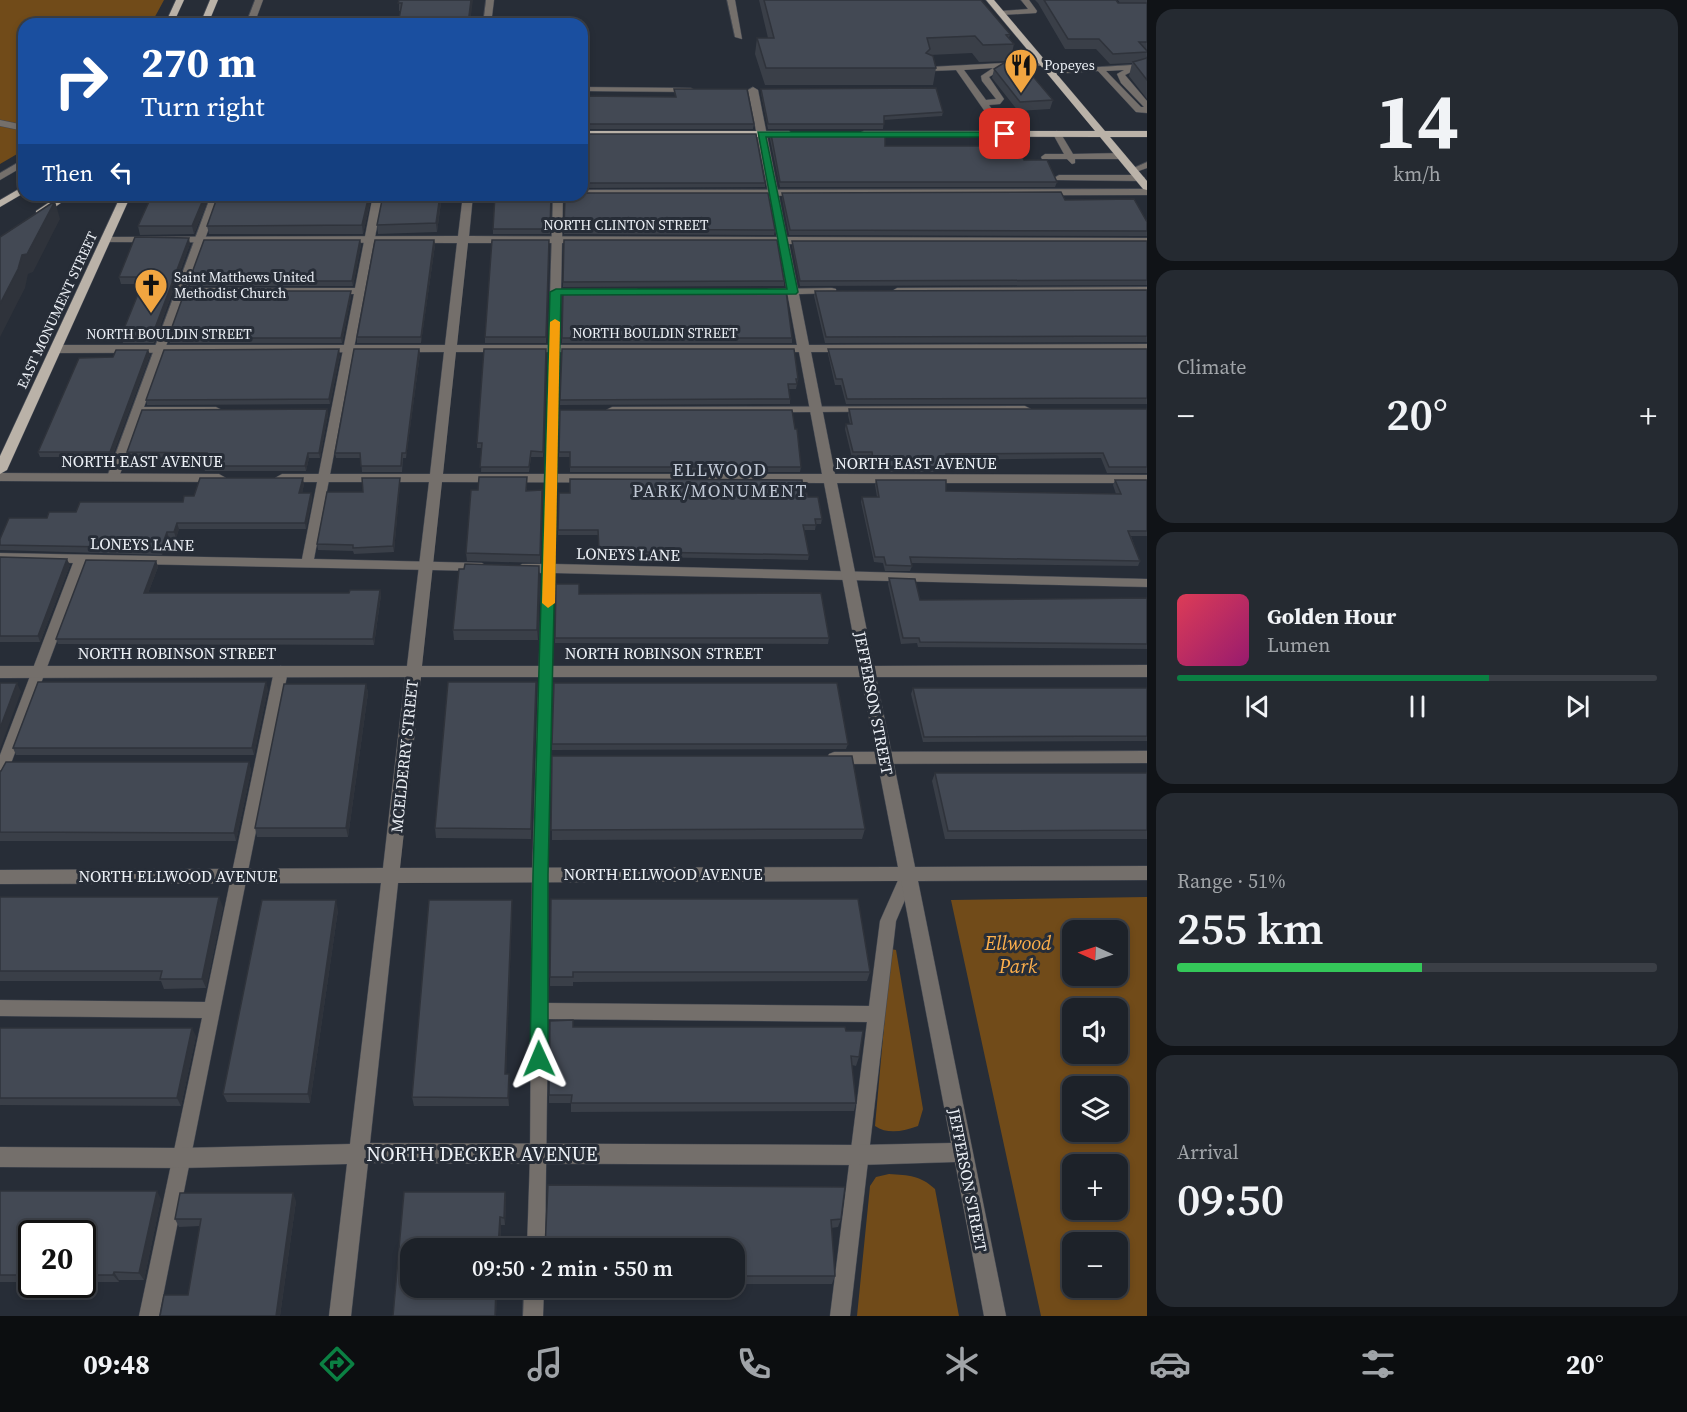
<!DOCTYPE html>
<meta charset="utf-8">
<style>
body{margin:0;font-family:"Source Serif 4",serif;background:#252a31;color:#f1f3f6;height:100vh;display:flex;flex-direction:column;font-size:22px;white-space:nowrap}
*{box-sizing:border-box;margin:0}
p{font-size:20px;color:#a0a4a8}
.icon{flex:none;width:33px;height:33px;fill:none;stroke:currentColor;stroke-width:2;stroke-linecap:round;stroke-linejoin:round}
.map{position:relative;flex:1;overflow:hidden}
.side{display:flex;flex-direction:column;gap:9px;padding:9px;background:#101317;width:540px}
.side>*{flex:none}
.top-card{position:absolute;left:18px;top:18px;width:570px;height:183px;border-radius:18px;box-shadow:0 3px 9px #0003,0 0 0 2px #3b3f46;background:#1a4fa0;color:#fff;overflow:hidden}
.needle{width:39px;rotate:273deg}
.tools{position:absolute;left:1062px;top:920px;display:grid;gap:12px}
.tools a{display:grid;place-items:center;width:66px;height:66px;border-radius:12px;background:#1d2229;box-shadow:0 3px 9px #0003,0 0 0 2px #3b3f46;font-size:30px}
.speed{position:absolute;left:18px;top:1220px;display:flex;gap:12px;font-size:30px;font-weight:700;text-align:center}
.speed>*{display:grid;place-content:center;width:78px;height:78px;border-radius:50%;background:#1d2229;box-shadow:0 3px 9px #0003,0 0 0 2px #3b3f46;line-height:1}
.speed .limit{border:3px solid #111;border-radius:9px;background:#fff;color:#111}
.pin{position:absolute;display:grid;place-items:center;width:51px;height:51px;color:#fff;margin:-26px;border-radius:12px;box-shadow:0 3px 9px #0006}
.me{position:absolute;width:66px;margin:-33px;rotate:359deg;stroke-linejoin:round;filter:drop-shadow(0 0 4px #0008)}
.turn{display:flex;align-items:center;gap:21px;height:126px;padding:0 24px;font-size:27px}
.turn .icon{width:78px;height:78px;stroke-width:2.5}
.turn b{display:block;font-size:42px;line-height:51px}
.then{display:flex;align-items:center;height:57px;padding:0 24px;background:#0003;gap:12px;font-size:22px}
.big{font-size:45px;font-weight:600;line-height:1.1}
.side .card{flex:1;display:flex;flex-direction:column;justify-content:center;gap:9px;min-width:0;padding:0 21px;border-radius:18px;background:#252a31}
.side .dial{align-items:center;gap:0}
.dial b{font-size:78px;line-height:1}
.song{display:flex;align-items:center;gap:18px}
.cover{width:72px;height:72px;border-radius:9px;background:linear-gradient(135deg,hsl(350 70% 55%),hsl(320 70% 35%))}
.played{height:6px;border-radius:3px;background:linear-gradient(90deg,#0b8043 65%,#3b3f46 65%)}
.keys{display:flex;justify-content:space-around;direction:ltr}
.heat{display:flex;justify-content:space-between;align-items:center;font-size:33px;direction:ltr}
.charge{height:9px;border-radius:4px;background:linear-gradient(90deg,#34c759 51%,#3b3f46 0)}
.trip{position:absolute;left:400px;top:1238px;width:345px;height:60px;border-radius:18px;background:#1d2229;box-shadow:0 3px 9px #0003,0 0 0 2px #3b3f46;font-weight:600;line-height:60px;text-align:center}
.tabs{display:flex;height:96px;justify-content:space-around;align-items:center;background:#0c0e10;color:#a0a4a8}
.tabs .icon{width:42px;height:42px}
.tabs .current{color:#0b8043}
.tabs b{font-size:27px;color:#f1f3f6}
main{display:flex;flex:1;min-height:0}
.map>svg:first-child{display:block}
</style>
<main>
<div class="map">
<svg width="1147" height="1316" viewBox="0 0 1147 1316">
<rect width="100%" height="100%" fill="#272d37"/>
<path fill="#714b19" fill-rule="evenodd" d="M0,0H164L151,24H24V150L0,164Z
M1147,897V1316H1041L951,900ZM1072,930H1118V975H1072ZM1072,1008H1118V1053H1072ZM1072,1086H1118V1131H1072ZM1072,1164H1118V1209H1072ZM1072,1242H1118V1287H1072Z
M891,949L896,950L923,1109L918,1126C904,1131 888,1135 875,1126Z
M889,1174C909,1175 921,1176 935,1189L959,1316H857L870,1186L876,1177Z"/>
<g fill="none" stroke-linecap="round" stroke-linejoin="round">
<defs>
<path id="service" d="M255,0H263L256,19H363L367,21L363,23H251L247,21Z
M486,0H494L491,24H483Z
M727,0H735L742,39L735,37Z
M1021,0H1029L1037,11L1036,13L1001,15L997,13L1001,11L1028,9Z
M1044,61H1047V65L1004,68L989,77L1004,99L1000,104L989,105L1009,134L1005,137L1002,136L956,70L929,71L925,69L929,67ZM993,68L981,76L982,81L996,99L986,100L964,70Z
M1147,64V68L1137,69L1125,75L1147,101V113L1136,112L1098,71L1051,74L1047,72L1051,70ZM1124,70L1117,74L1121,83L1144,107H1141L1106,71Z
M582,87L691,88L695,90L691,92L582,91Z
M0,120L24,125V131L0,126Z
M1057,131L1061,134L1073,154L1122,153L1126,156L1122,159H1075V163L1072,164L1067,159H1042L1041,157L1045,154H1064L1053,134Z
M24,159V166L0,180V173Z
M1147,162V168L1133,173L1129,170Z
M1059,175H1140L1145,178L1140,181L1056,180L1054,178Z
M1147,189V195L582,196L579,195H582V190Z
M211,195H221L187,288H355L373,195H383L314,559L482,563L488,567L482,571L86,563L7,774L5,778L0,780V755L73,563L0,561V553L302,559L354,294L185,293L144,407H216L222,410L216,413H142L119,477L113,481L107,477Z
M553,195H563L561,289H637L642,292L637,295H561L555,564L1147,579V587L554,573L548,878V1003L869,1006L880,921L903,869L908,867L913,869L916,874L896,921L850,1316H830L867,1022L548,1019L545,1248H527L530,1156L532,878L542,573L522,572L516,568L522,564H542Z
M1147,287V293L897,294L892,291L897,288Z
M832,288L836,289V293L768,295L763,292L768,289Z
M1025,406L1031,409L1029,411L612,413L606,410L612,407Z
M281,666L288,671L159,1316H139L202,1018L0,1016V1000L205,1002L274,671Z
M1147,751V763L834,764L829,762L827,758L829,754L834,752Z
M524,1287H544L543,1316H523Z"/>
<path id="minor" d="M753,87L758,90L787,237L1147,238V244H789L809,345L1147,344V352H811L835,474L1147,475V483H837L874,666L1147,665V677H876L915,867L1147,866V880L918,881L1006,1316H984L955,1162L858,1165L368,1163L351,1316H329L347,1164L181,1168L0,1167V1147L181,1148L350,1144L381,883L0,884V870L383,868L405,677L0,678V666H407L429,482H282L275,478L282,474H430L444,352L56,353L50,349L56,345H445L457,243L106,242L101,239L102,237L458,236L463,195H473L469,236L777,237L748,90ZM468,243H778L797,345H457ZM456,352H799L822,474H443ZM442,482L824,483L859,666H422ZM421,677H861L898,867L400,868ZM901,881L951,1143L858,1145L370,1143L398,883Z
M0,473L219,474L226,478L219,482L0,481Z"/>
<path id="primary" d="M176,0H184L173,24H165Z
M210,0H218L208,24H200Z
M986,0H994L1105,131H1147V137H1110L1147,181V190L1143,189L1100,137L861,136V132L864,131H1095Z
M582,131H789L794,134L789,137H582Z
M24,186V193L0,207V200Z
M60,195H72L44,215H36V211Z
M121,195H131L7,470L0,474V456Z"/>
</defs>
<use href="#service" stroke="#434852" stroke-width="1"/>
<use href="#minor" stroke="#434852" stroke-width="1"/>
<use href="#primary" stroke="#434852" stroke-width="1"/>
<use href="#service" fill="#746f6b" fill-rule="evenodd"/>
<use href="#minor" fill="#746f6b" fill-rule="evenodd"/>
<use href="#primary" fill="#bab2a8" fill-rule="evenodd"/>
</g>
<path fill="#3a3f48" d="M399,0L470,24L399,11Z
M759,0H981L1010,34L1009,38L1014,44L1010,61L979,62L972,53L930,55L936,68L933,85H765L755,54L757,38H768Z
M1035,0H1116L1118,3H1120L1118,0H1147V56L1146,59L1147,58V99L1129,76L1132,63L1110,64L1096,49H1065L1038,3Z
M994,69L1053,100L1050,109L1018,111L992,78Z
M674,89L754,124L753,129H582V96L675,97Z
M761,89L943,112L942,116L884,120L883,129H768L761,93Z
M582,134L765,183V187L582,188Z
M771,134L1024,160L1057,182L1055,187H780L770,139Z
M782,193L1065,200L1147,222V236L789,235L782,198Z
M210,195L194,234L140,235L138,226Z
M372,195L363,234H209L207,226Z
M442,195L437,232L378,234L377,225Z
M551,195L550,234H493V229Z
M565,195L775,230L774,235L564,234Z
M360,240L361,245L353,286H190L189,281Z
M434,240L435,245L421,343H357V337Z
M549,240L546,343H485V337Z
M564,240L784,281V286L563,287Z
M792,241H1147V285L800,286L792,246Z
M190,244L154,343H123L121,336L142,284H121L119,277Z
M1147,290V342L825,343L814,296L815,291Z
M351,291V296L342,343H170L168,338Z
M563,292L792,338V343H562Z
M419,349L420,354L406,458H403L402,472H362L361,458H336L335,453Z
M546,349L543,457H531L529,472H481L482,448H477V443Z
M562,349L798,379L796,389H789L790,399V404L560,405Z
M828,349H1147V404H846L841,385H835L828,354Z
M148,350L150,355L112,457H40L38,452L113,357Z
M340,355L330,404L147,405L146,400Z
M327,409L328,414L320,458H309L306,471H205L203,466L206,458L129,457L127,452Z
M849,409H1147V473H1107L1101,458L946,460V467L945,472H873L871,458H852L845,429L846,424H850L848,415Z
M560,410L801,467L800,472H570V457H559Z
M527,477V491L542,498L540,563L467,561L466,553L478,490Z
M876,480L946,491L1116,494L1113,485L1115,480H1147V536H1131L1140,561L1138,566L911,563L912,566L910,571H885L883,563L874,562L861,502L862,497H877L875,485Z
M304,484L302,493H311L312,499L306,529H179L176,538H169L162,555L0,550V539L47,518L76,512L183,502L194,496Z
M400,484L394,552L354,554L353,551L318,550L317,544L363,492Z
M559,493H803L808,497L822,519L821,524H816L815,530H804L809,555L808,560L599,556L598,535H558Z
M0,557L70,565L40,642H0Z
M156,561L158,567L148,593H349L380,590L381,595L374,645L58,644L56,639Z
M540,576L538,640H454L453,630Z
M889,578L920,600L1147,598V649L918,647L917,643L901,644L888,584Z
M556,584L579,594L829,638L828,644L555,643Z
M536,682L531,839L436,838L435,828Z
M554,683L848,744L846,749L552,750Z
M366,684L368,693L348,837H257L255,828Z
M913,688H1147V741L923,742L911,694Z
M268,689L254,755H16L13,748Z
M552,756L865,829L862,839L552,840Z
M249,762L251,771L236,841H0V771Z
M935,773H1147V839H945L932,781Z
M0,897L223,907L206,988L164,989L161,981H0Z
M551,899L870,972L867,981L573,982V986H550Z
M338,910L310,1103L227,1102L223,1094Z
M512,910L506,1074H509V1106H414L412,1097Z
M573,1027L846,1031L859,1057L856,1066L852,1065L856,1103L854,1111L571,1112V1103H549V1095Z
M0,1028L196,1036L181,1106L0,1105Z
M548,1185L841,1219L838,1227L831,1228L835,1276L832,1284H735V1248Z
M0,1191L161,1199L144,1280H119V1282H82V1233H32V1282H0V1283Z
M404,1192H505L506,1200L505,1225H501L500,1248H411V1287H497L496,1316H393Z
M296,1201L280,1316H160L188,1295L200,1226L179,1227L175,1219Z"/>
<path fill="#2f333b" d="M471,0H473L470,24H468Z
M205,195H210L194,234L192,226Z
M369,195H372L363,234L362,225Z
M440,195H442L437,232L436,223Z
M55,201L60,219L33,272L28,274L25,288L0,337V304L22,255Z
M189,238L190,244L154,343L152,336Z
M360,240L361,245L353,286L352,281Z
M434,240L435,245L421,343V337Z
M351,291V296L342,343L341,338Z
M339,349L340,355L330,404L329,399Z
M419,349L420,354L406,458V453Z
M148,350L150,355L112,457L110,452Z
M327,409L328,414L320,458L319,453Z
M308,453L309,458L306,471L305,466Z
M303,478L304,484L301,499L299,493Z
M400,478V484L394,552L393,546Z
M311,493L312,499L306,529L305,523Z
M177,523L179,529L176,538L174,532Z
M167,532L169,538L162,555L161,548Z
M67,559L70,565L40,642L38,636Z
M156,561L158,567L146,599L144,593Z
M539,566L540,576L538,640L537,630Z
M380,590L381,595L374,645L373,639Z
M266,682L268,689L254,755L252,748Z
M536,682V692L531,839V829Z
M17,683L21,692L0,749V728Z
M366,684L368,693L348,837L346,828Z
M249,762L251,771L236,841L234,833Z
M219,897L223,907L206,988L202,979Z
M336,900L338,910L310,1103L308,1094Z
M512,900V910L506,1083L505,1074Z
M192,1028L196,1036L181,1106L177,1098Z
M509,1074L510,1083L509,1106L508,1098Z
M157,1191L161,1199L144,1280L139,1273Z
M505,1192L506,1200L505,1225L504,1218Z
M293,1193L296,1201L280,1316H276Z
M500,1217L501,1225L500,1248H498Z
M114,1272L119,1280V1282L113,1275Z
M496,1287H497L496,1316H495Z"/>
<path fill="#434954" stroke="#2f333b" stroke-width="1.5" d="M399,0H471L468,24H398L402,3H398Z
M764,0H981L1010,34L1006,35L1014,44L983,45L975,36L927,38L930,49L926,53L933,56L936,68H766L757,38H774Z
M1044,0H1116L1118,3H1147V42H1139L1147,51V52L1113,54L1099,39H1068Z
M1147,58V80L1133,62Z
M1019,60L1053,100L1020,102L994,69L1007,61Z
M936,88L943,112L884,116V124H768L761,89Z
M674,89H747L754,124H582V96L676,97Z
M582,134H756L765,183H582Z
M771,134H885V146H1017L1024,160H1047L1057,182H780Z
M1061,192L1065,200L1134,199L1147,222V231L790,230L782,193Z
M582,193H768L775,230L564,229L565,195H582Z
M152,195H205L192,226H138Z
M218,195H369L362,225L207,226Z
M383,195H440L436,223L377,225Z
M495,195H551L550,229H493Z
M55,201L27,254L22,255L18,269L0,304V237Z
M135,237L189,238L152,336H121L145,277H119Z
M204,240H360L352,281H189Z
M375,240H434L421,337H357Z
M492,240H549L546,337H485Z
M564,240H777L784,281L563,282Z
M792,241H1147V280L800,281Z
M1147,290V336L826,337L815,291Z
M185,291H351L341,338H168Z
M786,291L792,338H562L563,292Z
M339,349L329,399L146,400L164,350Z
M354,349H419L406,453H402L401,466H361L360,453H335Z
M484,349H546L543,452L531,451L529,467H480L482,443H477Z
M562,349H794L798,379H796L797,384H788L790,399L560,400Z
M828,349H1147V398L847,399L842,379H836Z
M116,350H148L110,452H38L79,358L113,357Z
M327,409L319,453H308L305,466H203L207,453L127,452L142,410Z
M849,409H1147V467H1109L1103,453L946,454V467L874,466L872,452H853L846,424H852Z
M560,410H792L795,429H797L801,467H570V452H559Z
M479,477H527L526,491L542,490L540,555L466,553L471,490H478Z
M200,478H303L299,493H311L305,523H177L174,532H167L161,548L0,545V539L9,518H47L49,512H76L80,502H183L184,496H194Z
M362,478H400L393,546L353,548V545L317,544L327,492H363Z
M570,479L802,480L803,493H807L808,497H818L822,519H815L816,525H803L809,555L599,551L598,530H558L559,493H570Z
M876,480H946V491L1121,494L1115,480H1147V531H1128L1140,561L910,557L912,566L886,565L884,557H875L862,497H879Z
M0,557L67,559L38,636H0Z
M86,560L156,561L144,593H349L350,590H380L373,639H56Z
M465,564L539,566L537,630H453L459,569H464Z
M889,578L915,579L920,600L1147,598V644L920,642L919,638H903Z
M556,584H579V594L821,593L829,638H555Z
M38,682H266L252,748H13Z
M448,682H536L531,829L435,828Z
M0,683H17L0,728Z
M554,683H837L848,744H552Z
M284,684H366L346,828H255Z
M913,688H1147V736L924,737Z
M552,756H852L865,829L551,830Z
M6,762H249L234,833L0,832V771H1Z
M935,773H1147V830L948,831Z
M0,897H219L202,979H160L162,971H0Z
M551,899H858L870,972H573V977H550Z
M262,900H336L308,1094H223Z
M429,900H512L505,1074H509L508,1098L412,1097Z
M573,1020V1027H845L846,1031H863L859,1057L851,1056L856,1103H571L572,1095H549L550,1021Z
M0,1028H192L177,1098H0Z
M548,1185L845,1187L841,1219L831,1220L835,1276H735V1248H545Z
M0,1191H157L139,1273L114,1272L113,1275H82V1233H32V1275H0Z
M404,1192H505L504,1218L500,1217L498,1248H411V1287H496L495,1316H393Z
M180,1193H293L276,1316H160L164,1295H188L201,1219H175Z"/>
<path fill="#0b8043" stroke="#07532c" stroke-width="1.5" d="M758,132H1005L1010,134L1005,137H766L798,292L796,294L561,295L548,875V1059L545,1064L539,1067L533,1064L530,1059L533,875L550,292L556,289H787Z"/>
<path fill="#f59e0b" d="M555,319L560,322L555,603L548,608L542,603L550,322Z"/>
<defs>
<symbol id="restaurant-pin" viewBox="-11 -11 22 30"><path d="M0 17L-7.5 6A9.5 9.5 0 1 1 7.5 6Z" fill="#f1a540" stroke="#272d37"/><path d="M-5-6h1v4h1v-4h1v4h1v-4h1v5L-1.5 .5V6h-2V.5L-5-1ZM5-6V6H3V1.5H1.5Q1.5-4 5-6Z" fill="#111"/></symbol>
<symbol id="church-pin" viewBox="-11 -11 22 30"><path d="M0 17L-7.5 6A9.5 9.5 0 1 1 7.5 6Z" fill="#f1a540" stroke="#272d37"/><path d="M-1.2-6h2.4v3.5h3.3v2.4h-3.3V6h-2.4V-.1h-3.3v-2.4h3.3Z" fill="#111"/></symbol>
</defs>
<g fill-rule="evenodd">
<use href="#restaurant-pin" x="1002" y="46" width="38" height="52"/>
<use href="#church-pin" x="132" y="266" width="38" height="52"/>
</g>
<g text-anchor="middle" stroke-width="6" stroke-linejoin="round" paint-order="stroke">
<g font-size="14" fill="#ecf0f6" stroke="#272d37" text-anchor="start">
<text x="1044" y="70">Popeyes</text>
<text x="174" y="282">Saint Matthews United<tspan x="174" dy="16">Methodist Church</tspan></text>
</g>
<g font-size="14" fill="#ecf0f6" stroke="#272d37">
<text x="626" y="230">NORTH CLINTON STREET</text>
<text transform="translate(57 310) rotate(-65)" y="5">EAST MONUMENT STREET</text>
<text x="655" y="338">NORTH BOULDIN STREET</text>
<text x="169" y="339">NORTH BOULDIN STREET</text>
</g>
<g font-size="16" fill="#ecf0f6" stroke="#272d37">
<text x="142" y="467">NORTH EAST AVENUE</text>
<text x="916" y="469">NORTH EAST AVENUE</text>
<text transform="translate(142 544) rotate(1)" y="6">LONEYS LANE</text>
<text transform="translate(628 554) rotate(1)" y="6">LONEYS LANE</text>
<text x="177" y="659">NORTH ROBINSON STREET</text>
<text x="664" y="659">NORTH ROBINSON STREET</text>
<text transform="translate(874 703) rotate(79)" y="6">JEFFERSON STREET</text>
<text transform="translate(404 756) rotate(-84)" y="6">MCELDERRY STREET</text>
<text x="663" y="880">NORTH ELLWOOD AVENUE</text>
<text x="178" y="882">NORTH ELLWOOD AVENUE</text>
<text transform="translate(968 1180) rotate(79)" y="6">JEFFERSON STREET</text>
</g>
<g font-size="18" letter-spacing="1.5" fill="#c0c8d5" stroke="#272d37">
<text x="720" y="476">ELLWOOD<tspan x="720" dy="21">PARK/MONUMENT</tspan></text>
</g>
<g font-size="20" font-style="italic" fill="#fcaf4c" stroke="#272d37">
<text x="1018" y="950">Ellwood<tspan x="1018" dy="23">Park</tspan></text>
</g>
<g font-size="20" fill="#ecf0f6" stroke="#272d37">
<text x="482" y="1161">NORTH DECKER AVENUE</text>
</g>
</g>
</svg>
<div class="tools">
<a><svg class="needle" viewBox="-14 -14 28 28"><path d="M0-13l5 13h-10z" fill="#e53935"/><path d="M0 13l5-13h-10z" fill="#a0a4a8"/></svg></a>
<a><svg class="icon" aria-label="sound" viewBox="0 0 24 24"><path d="M4 9h4l5-4v14l-5-4H4zM17 9q2 3 0 6"/></svg></a>
<a><svg class="icon" aria-label="layers" viewBox="0 0 24 24"><path d="M12 4l9 5-9 5-9-5zM3 14l9 5 9-5"/></svg></a>
<a>+</a>
<a>−</a>
</div>
<div class="speed"><div class="limit">20</div></div>
<div class="pin" style="left:1005px;top:134px;background:#d93025"><svg class="icon" aria-label="arrive" viewBox="0 0 24 24"><path d="M6 21V4h12l-3 4 3 4H6"/></svg></div>
<svg class="me" style="left:539px;top:1059px" viewBox="-20 -20 40 40"><path d="M0-17L14 15 0 8-14 15z" fill="#0b8043" stroke="#fff" stroke-width="4"/></svg>
<div class="trip">09:50 · 2 min · 550 m</div>
<div class="top-card">
<div class="turn"><svg class="icon" aria-label="right" viewBox="0 0 24 24"><path d="M7 20v-9h11M14 6l5 5-5 5"/></svg><div><b>270 m</b>Turn right</div></div>
<div class="then">Then<svg class="icon" aria-label="left" viewBox="0 0 24 24"><path d="M17 20v-9H6M10 6l-5 5 5 5"/></svg></div>
</div>
</div>
<section class="side">
<div class="card dial"><b>14</b><p>km/h</p></div>
<div class="card"><p>Climate</p>
<div class="heat"><a>−</a><b class="big">20°</b><a>+</a></div>
</div>
<div class="card">
<div class="song"><i class="cover"></i><div><b>Golden Hour</b><p>Lumen</p></div></div>
<div class="played"></div>
<div class="keys"><svg class="icon" aria-label="previous" viewBox="0 0 24 24"><path d="M18 5L8 12l10 7zM5 5v14"/></svg><svg class="icon" aria-label="pause" viewBox="0 0 24 24"><path d="M8 5v14M16 5v14"/></svg><svg class="icon" aria-label="next" viewBox="0 0 24 24"><path d="M6 5l10 7-10 7zM19 5v14"/></svg></div>
</div>
<div class="card"><p>Range · 51%</p><b class="big">255 km</b><div class="charge"></div></div>
<div class="card"><p>Arrival</p><b class="big">09:50</b></div>
</section>
</main>
<nav class="tabs">
<b>09:48</b>
<svg class="icon current" aria-label="directions" viewBox="0 0 24 24"><path d="M12 3l9 9-9 9-9-9zM9 14v-3h6M13 9l2 2-2 2"/></svg>
<svg class="icon" aria-label="music" viewBox="0 0 24 24"><path d="M9 18V5l10-2v13"/><circle cx="6" cy="18" r="3"/><circle cx="16" cy="16" r="3"/></svg>
<svg class="icon" aria-label="phone" viewBox="0 0 24 24"><path d="M5 4h4l2 5-3 2q2 4 5 5l2-3 5 2v4C11 20 4 13 5 4z"/></svg>
<svg class="icon" aria-label="climate" viewBox="0 0 24 24"><path d="M12 3v18M4 7l16 10M4 17L20 7"/></svg>
<svg class="icon" aria-label="car" viewBox="0 0 24 24"><path d="M5 17H2v-5l4-1 3-4h7l3 4 3 1v5h-3M9 17h6M6 11h13"/><circle cx="7" cy="17" r="2"/><circle cx="17" cy="17" r="2"/></svg>
<svg class="icon" aria-label="filters" viewBox="0 0 24 24"><path d="M4 7h16M4 17h16"/><circle cx="9" cy="7" r="2"/><circle cx="15" cy="17" r="2"/></svg>
<b>20°</b>
</nav>
